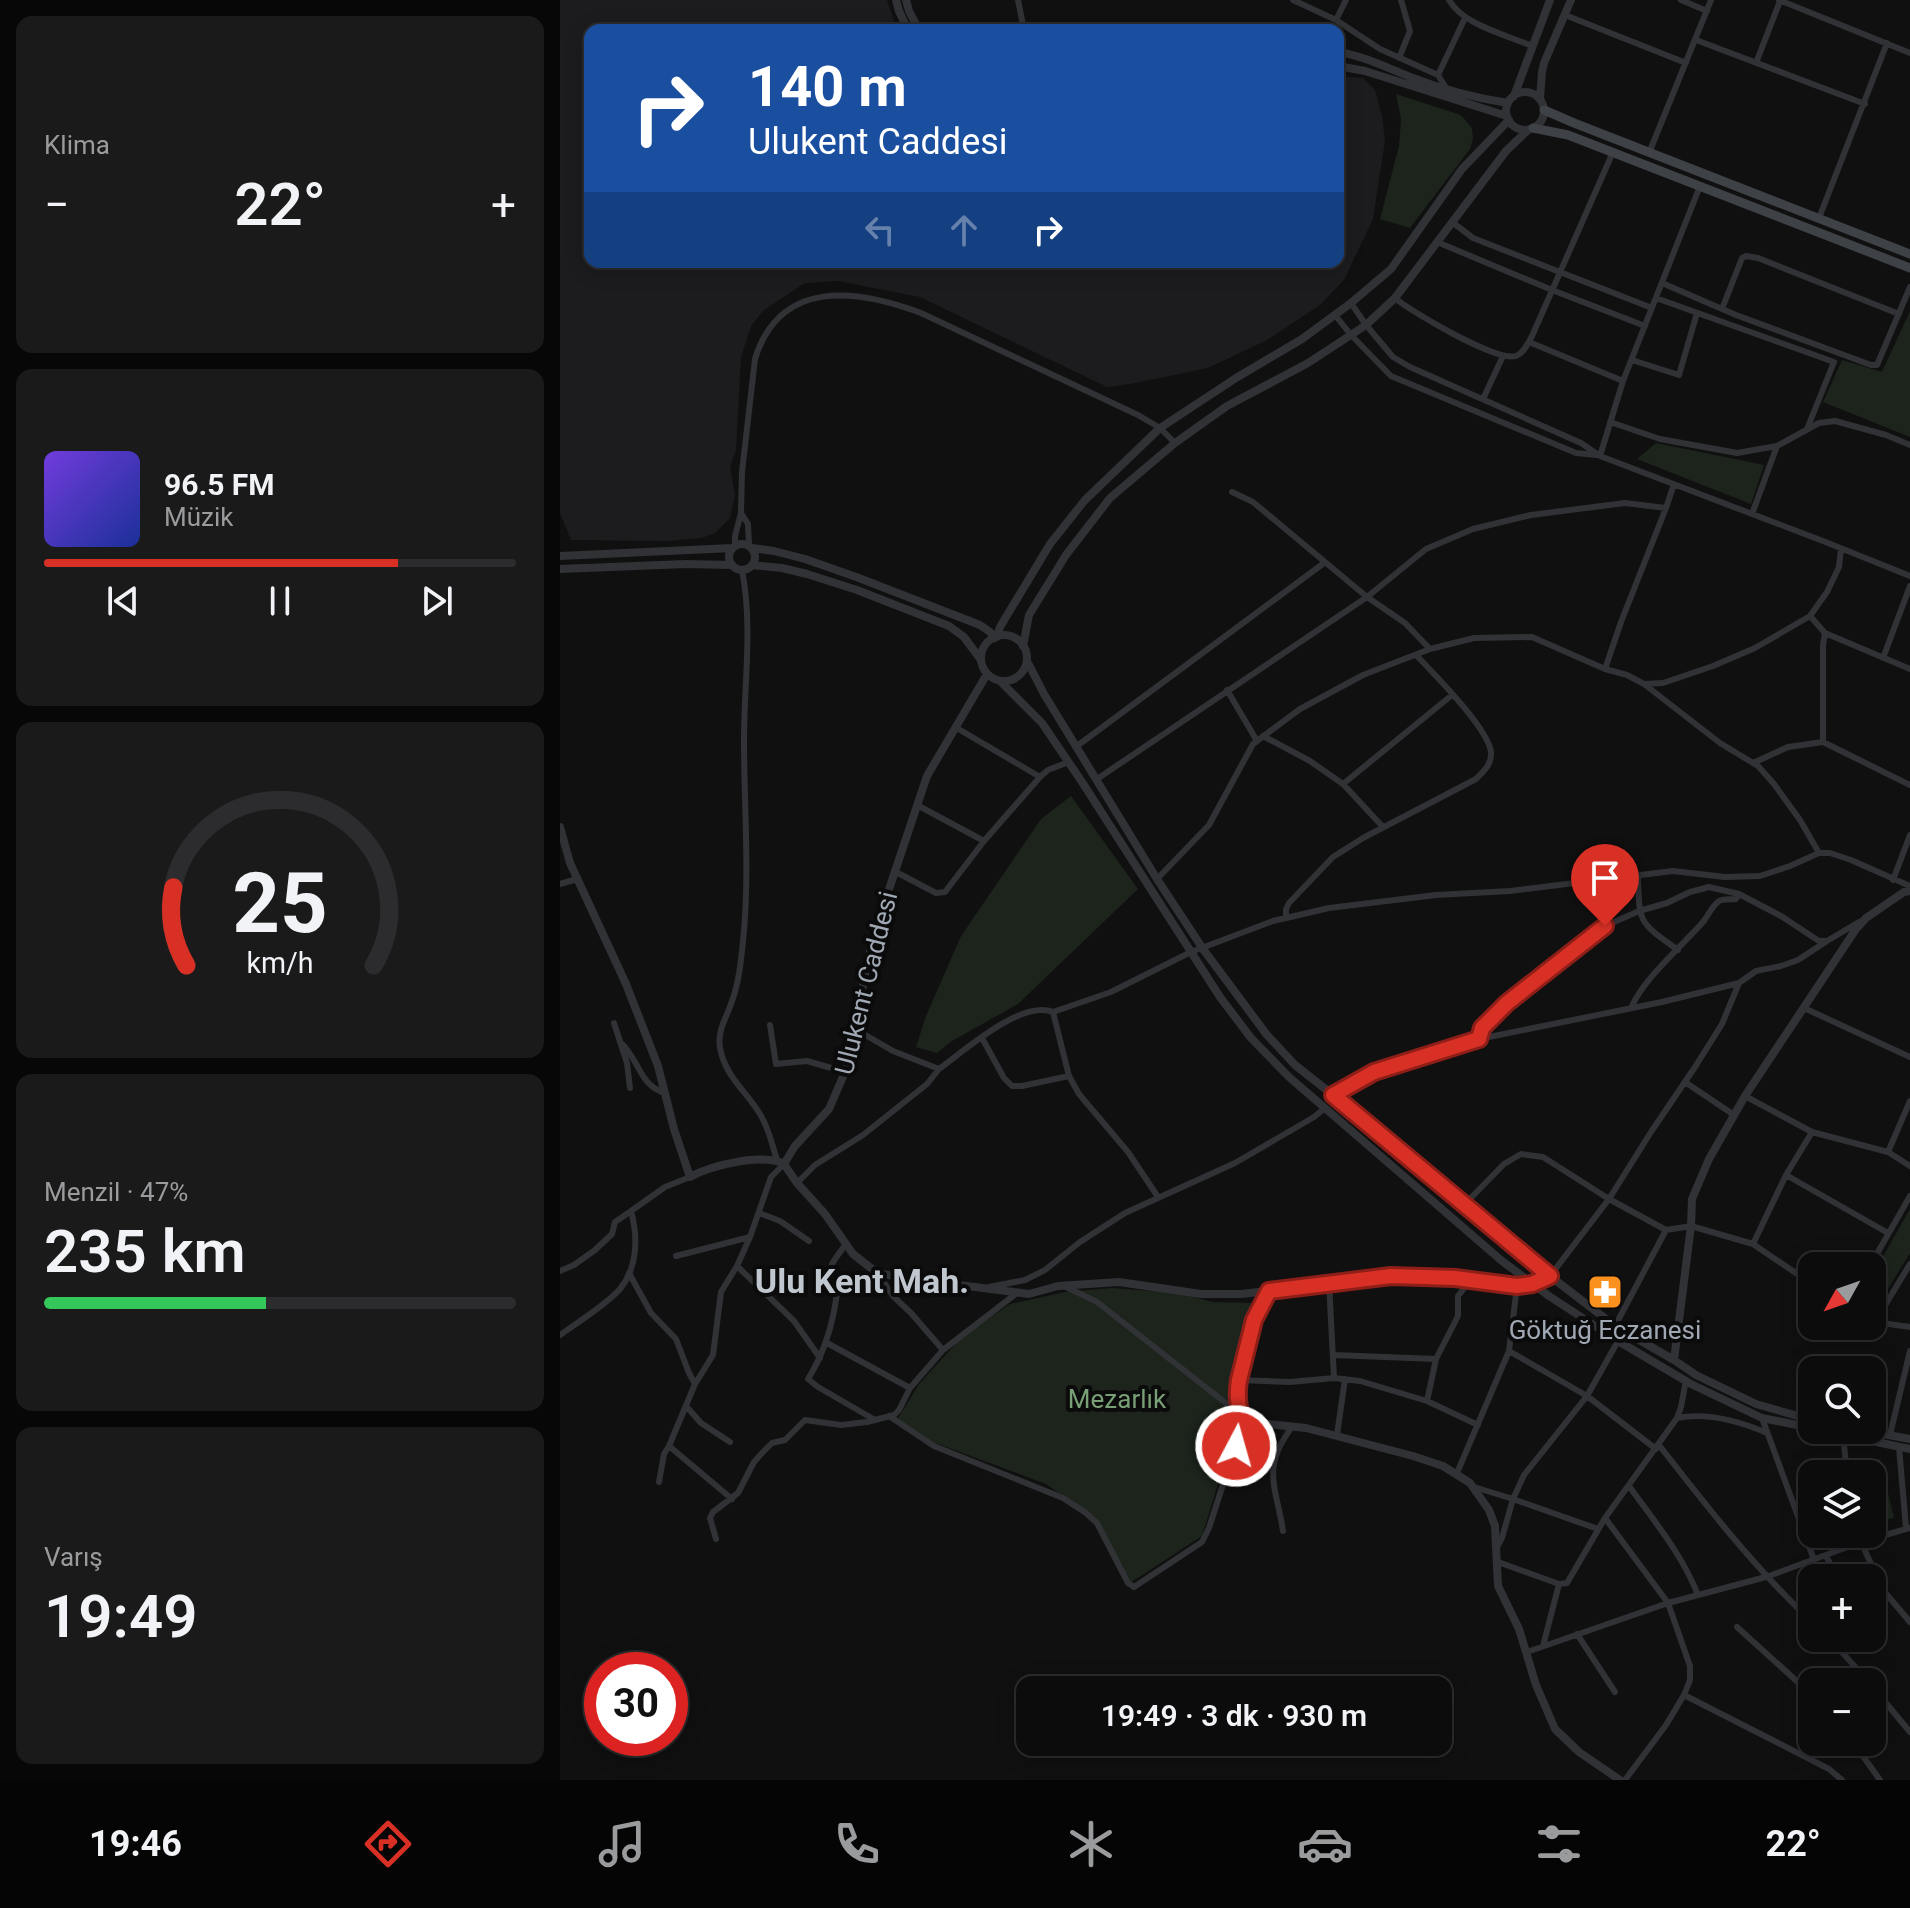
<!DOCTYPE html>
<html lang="tr">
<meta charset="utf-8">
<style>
body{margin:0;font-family:Roboto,sans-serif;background:#1a1a1b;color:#f1f3f6;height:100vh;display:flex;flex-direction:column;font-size:30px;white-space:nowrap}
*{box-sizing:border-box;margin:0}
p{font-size:26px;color:#9a9b9d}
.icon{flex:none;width:44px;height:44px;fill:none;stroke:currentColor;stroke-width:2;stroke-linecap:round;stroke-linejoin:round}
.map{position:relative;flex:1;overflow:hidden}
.panel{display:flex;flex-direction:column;gap:16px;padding:16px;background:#070707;width:560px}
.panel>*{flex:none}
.guide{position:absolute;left:24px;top:24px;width:760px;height:244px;border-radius:16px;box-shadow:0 4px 20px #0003,0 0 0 2px #2c2c2e;background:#1a4fa0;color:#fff;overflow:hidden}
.needle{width:52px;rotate:230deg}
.fabs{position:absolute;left:1238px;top:1252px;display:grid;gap:16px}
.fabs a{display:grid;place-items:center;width:88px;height:88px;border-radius:16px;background:#0c0c0d;box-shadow:0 4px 20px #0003,0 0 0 2px #2c2c2e;font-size:40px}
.speed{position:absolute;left:24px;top:1652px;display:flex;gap:16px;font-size:40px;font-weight:700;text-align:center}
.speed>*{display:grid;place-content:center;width:104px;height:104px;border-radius:50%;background:#0c0c0d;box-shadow:0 4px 20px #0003,0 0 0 2px #2c2c2e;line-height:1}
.speed .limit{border:12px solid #d22;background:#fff;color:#111}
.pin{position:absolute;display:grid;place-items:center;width:68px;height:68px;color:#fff;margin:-82px -34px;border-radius:50% 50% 50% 0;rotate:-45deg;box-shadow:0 0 8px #0007}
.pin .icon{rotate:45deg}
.me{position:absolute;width:88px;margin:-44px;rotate:6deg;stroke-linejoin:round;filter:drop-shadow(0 0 6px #0008)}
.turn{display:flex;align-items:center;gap:28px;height:168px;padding:0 32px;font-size:36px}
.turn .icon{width:104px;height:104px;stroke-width:2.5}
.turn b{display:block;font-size:56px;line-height:68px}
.lanes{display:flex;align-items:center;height:76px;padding:0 32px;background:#0003;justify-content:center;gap:40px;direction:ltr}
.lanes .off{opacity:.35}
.big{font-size:60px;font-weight:600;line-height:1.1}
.panel .tile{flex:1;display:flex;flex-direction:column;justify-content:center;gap:12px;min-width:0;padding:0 28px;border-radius:16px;background:#1a1a1b}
.panel .dial{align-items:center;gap:0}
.dial svg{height:208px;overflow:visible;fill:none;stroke:#2c2c2e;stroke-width:7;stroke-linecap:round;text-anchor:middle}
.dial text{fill:#f1f3f6;stroke:none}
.song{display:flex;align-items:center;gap:24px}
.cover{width:96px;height:96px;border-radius:12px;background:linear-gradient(135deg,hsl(260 70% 55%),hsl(230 70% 35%))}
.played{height:8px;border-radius:4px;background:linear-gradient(90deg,#d93025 75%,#2c2c2e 75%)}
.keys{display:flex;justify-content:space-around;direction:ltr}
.heat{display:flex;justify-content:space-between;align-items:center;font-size:44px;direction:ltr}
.charge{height:12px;border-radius:6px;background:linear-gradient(90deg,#34c759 47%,#2c2c2e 0)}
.trip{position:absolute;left:456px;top:1676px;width:436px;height:80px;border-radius:16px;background:#0c0c0d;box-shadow:0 4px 20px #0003,0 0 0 2px #2c2c2e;font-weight:600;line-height:80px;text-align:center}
.menu{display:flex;height:128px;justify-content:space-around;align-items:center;background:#050505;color:#9a9b9d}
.menu .icon{width:56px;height:56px}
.menu .current{color:#d93025}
.menu b{font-size:36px;color:#f1f3f6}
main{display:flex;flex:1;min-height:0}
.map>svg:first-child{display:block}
</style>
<main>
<section class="panel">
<div class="tile"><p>Klima</p>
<div class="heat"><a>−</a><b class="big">22°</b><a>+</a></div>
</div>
<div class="tile">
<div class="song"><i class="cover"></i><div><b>96.5 FM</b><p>Müzik</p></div></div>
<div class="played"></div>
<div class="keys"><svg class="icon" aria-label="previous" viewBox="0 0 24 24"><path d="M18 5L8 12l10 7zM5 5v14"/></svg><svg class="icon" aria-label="pause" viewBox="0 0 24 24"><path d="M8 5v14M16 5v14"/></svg><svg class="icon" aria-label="next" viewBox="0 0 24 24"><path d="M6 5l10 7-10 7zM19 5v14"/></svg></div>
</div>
<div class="tile dial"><svg viewBox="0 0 100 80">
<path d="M14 69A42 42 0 1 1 86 69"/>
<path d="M14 69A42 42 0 0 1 9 39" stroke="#d93025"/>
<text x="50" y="56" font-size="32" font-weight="700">25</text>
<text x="50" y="72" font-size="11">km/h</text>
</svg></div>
<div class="tile"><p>Menzil · 47%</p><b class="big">235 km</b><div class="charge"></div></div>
<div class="tile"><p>Varış</p><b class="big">19:49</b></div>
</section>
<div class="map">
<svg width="1350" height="1780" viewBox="0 0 1350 1780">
<rect width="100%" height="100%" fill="#101011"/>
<path fill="#1c1c1e" d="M0,0H327L337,30H30V262H778V76L803,78L815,90L822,116L825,141L813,219L784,280L760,305L707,340L648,368L570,384L547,387L360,297L278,281L245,283L204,310L191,326L181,357L176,450L170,467L175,495L170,518L155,533L142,538L109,541L11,540L0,513Z"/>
<path fill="#1c241c" d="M836,94L901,115L912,128L913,139L910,149L850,228L820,219L839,146L841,119Z
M1350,311V437L1263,402L1282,360L1322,372Z
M1096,443L1204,465L1191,504L1077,459Z
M511,796L578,889L458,1004L392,1041L377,1053L356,1047L366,1016L401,936L481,819Z
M1350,1209V1253L1313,1313L1312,1276Z
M552,1288L618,1293L653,1302L694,1303L670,1392L677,1422L642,1536L570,1583L539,1521L486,1484L373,1442L337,1420L359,1384L402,1337L450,1304L505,1292Z
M1320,1459L1334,1518L1312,1522V1474H1292L1290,1466Z"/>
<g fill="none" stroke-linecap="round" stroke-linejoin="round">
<path stroke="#303236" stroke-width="6" d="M458,0L464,30
M733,0L776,20L820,49L878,75L886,88
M889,0C903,25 947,35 972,46
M1121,0L1147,11
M1219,0L1350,53
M1005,15L1126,63
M776,20L786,0
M1136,40L1305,104
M839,58L850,31L841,0
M1196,63L1220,1
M878,75L905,18
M1089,153L1151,0
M1259,218L1327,43
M892,222L913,238L1092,308
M877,242L992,290L1085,326
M1102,283L1176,315L1311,365H1317L1350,287
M835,298C851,312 937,362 956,356C964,353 968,343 972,336L1053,152
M1096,298L1274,362L1247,429
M791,303L806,325L833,357L850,367L1021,443L1040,456L1263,541L1350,576
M1162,309L1182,258L1186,256L1198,258L1339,314
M775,315L791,335L831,376L1016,453L1036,455
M969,342L1063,381
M1072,360L1119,375L1137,313
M923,399L943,356
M1050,422L1100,439L1177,453L1217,446L1259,423L1275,421L1326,435L1350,445
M1040,456L1063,381L1140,186
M672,492L693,502L807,597L845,623L870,649
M181,513L188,524L189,545
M1192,514L1217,446
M175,546V536L181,513L182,472L195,359C220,278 297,289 361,313L578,415L600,428L615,443
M182,570C193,626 184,683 184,740C184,807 190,875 183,941C181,961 179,982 172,1001C167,1017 157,1030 160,1048C165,1076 186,1091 200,1114C209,1128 212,1145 217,1160
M1250,616L1265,633L1350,669
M1323,658L1350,586
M1045,669L1061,622L1106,508
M1084,684L1160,743L1198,766L1214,784L1240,820L1259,853
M667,690L697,741
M395,727L480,777
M703,736L750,761L783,784L823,827
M1263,742V645L1265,633
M517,746L764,563
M1193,763L1228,747L1263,742L1350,785
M537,779L807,597L866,549L913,529L971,515L1065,503L1106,508L1114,484
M783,784L892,695
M357,805L424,841
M334,871L376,893L385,892L424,841L480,777L488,770L509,762
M1078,876C1079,924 1079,922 1118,950
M597,879L649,825L693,744L740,709L803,675L870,649L914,638L972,637L1045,669L1067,675L1084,684L1103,683L1153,666L1195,648L1250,616L1267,592L1279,567L1281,549
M1333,880L1350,835
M0,884L17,879
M726,918V909L729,903L773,857L803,838L916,779C924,771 932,764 931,752C928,728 874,674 856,655
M1071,1008C1084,978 1121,947 1143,922C1148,916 1152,906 1158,902C1162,898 1170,900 1176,899L1179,894
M1244,1008L1350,1057
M493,1012L509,1076L519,1094L568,1152L598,1197
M54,1023L67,1063L70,1088
M210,1025L216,1064L247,1061L285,1072
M295,1029L333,1051L379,1069C404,1051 462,999 493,1012L551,992L631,952L713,921L769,908L876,895L950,891L1113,871L1165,877L1200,876L1230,866L1259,853H1270L1291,860L1350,886
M422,1038L444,1078L452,1086H462L509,1076
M919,1039L922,1028L947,1003L1045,926L1079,911L1107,903L1130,892L1149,887L1179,894L1221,916L1259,941H1267L1299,922
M60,1042C79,1058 79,1086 105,1093
M1125,1082L1174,1115
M773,1095L814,1072L919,1039L1102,1002L1179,983
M1185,1096L1252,1132L1328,1152L1350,1166
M1328,1152L1350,1101
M1226,1175L1328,1233
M237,1183L255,1165L303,1135L367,1084L379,1069
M904,1205L944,1164L961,1154L983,1157L1049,1199L1106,1230L1131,1226L1193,1244L1252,1284
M199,1213L220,1221L249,1241
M286,1244C277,1256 269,1265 267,1280L277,1293C273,1324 265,1352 248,1379L258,1387L315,1420
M1193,1244L1226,1175L1252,1132
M116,1256L190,1237
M177,1266L234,1321L260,1358
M1310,1266L1350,1196
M0,1271L14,1265L35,1250L52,1234L55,1222L71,1211L105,1187L130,1177
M69,1273L91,1313L116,1339L129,1373L135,1384
M317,1273L334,1297L351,1313L383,1350
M990,1276L1049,1199L1091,1132L1135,1067L1162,1024L1179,983L1196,971L1221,966L1238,960L1267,941
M769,1282L774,1378
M504,1286L537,1302L681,1415
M429,1287L465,1280L485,1270L520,1242L565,1213L675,1163L754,1117L765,1108
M1315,1322L1350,1264
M1315,1322L1350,1327
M1055,1326L1106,1230
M0,1335C17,1323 47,1304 60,1289C78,1267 78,1236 71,1211
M267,1343L350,1388
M949,1351L1027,1396L1096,1449
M774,1355L876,1359
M679,1380L730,1382L774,1378L800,1381L867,1401L918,1425
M867,1401L876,1359L898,1316V1296L906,1286L907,1279
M126,1406L141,1423L170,1442
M329,1416L374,1446L503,1498L526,1513L537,1523L568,1583L574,1587L642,1542L649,1528L684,1419
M1117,1418C1147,1412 1179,1421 1207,1433
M1202,1418L1254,1560
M777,1435L785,1379
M1283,1435L1287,1474
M1330,1435L1350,1351
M1099,1445C1148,1508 1194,1567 1252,1622
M1339,1447L1346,1528
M897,1473L949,1351L957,1286
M99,1482L104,1454L109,1446
M1069,1486C1094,1521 1122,1554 1138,1595
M914,1487L953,1499L964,1475L1027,1396L1058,1341
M172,1499L109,1446L135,1384L153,1355L161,1292L177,1266L190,1237L211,1177L224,1164
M1045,1518L1108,1603L1130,1666V1680L1124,1695L1269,1769L1282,1780
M723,1531C716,1486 701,1468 732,1427
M1299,1534L1301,1542L1323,1590L1350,1622
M156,1539L150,1518L153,1512L178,1493L194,1462L203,1452L212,1443L225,1440L245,1420L281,1425L307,1422L334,1415L339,1410L350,1388L383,1350L457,1293
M937,1547L942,1538L953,1499L1038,1529
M1266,1556L1278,1578
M938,1562L999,1584L1007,1583L1045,1518L1117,1418L1121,1407L1126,1380
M1312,1618L1318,1626
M1177,1627L1252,1695
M1017,1634L1055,1692
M1269,1638L1309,1682
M983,1646L999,1584
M967,1652L1108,1603L1206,1577L1301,1542L1350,1528
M1312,1686L1350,1732
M1293,1742L1320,1780
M1065,1780L1106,1725L1124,1695"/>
<path stroke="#303236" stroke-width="8" d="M336,0L339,11L348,30
M346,0L349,11L359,30
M778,52C804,56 826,67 850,77C881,89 915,98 948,103
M778,66L805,71L947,116
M946 111a19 19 0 1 1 38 0a19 19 0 1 1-38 0Z
M954,96L990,0
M980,99L982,72L984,63L1011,0
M169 557a13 13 0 1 1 26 0a13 13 0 1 1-26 0Z
M192,548L214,551L245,559L299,578L420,625L430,632L435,638
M0,556L172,548
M192,565L222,568L247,574L297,590L389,626L404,637L421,660
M0,569L126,564L172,565
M421 658a23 23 0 1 1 46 0a23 23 0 1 1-46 0Z
M437,637L440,627L490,544L525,500L600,428L676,378L742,339L791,303L831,269L902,169L949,120
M463,646L469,615L506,555L550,498L615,443L667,406L748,363L806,325L835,298L946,151L968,130
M467,661L484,694L597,879L643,949L707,1035L735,1065L773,1095L990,1276L1055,1326L1114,1360L1136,1375L1196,1404L1252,1420
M427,674L367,776L313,937L285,1072L269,1109L235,1146L224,1164L237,1183L265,1214L293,1254L317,1273L352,1279L469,1294L498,1286L559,1282L641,1294H682L831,1276L895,1278L957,1286L972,1284L990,1276
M440,681L482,723L522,782L660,997L691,1038L729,1077L942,1261L989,1296L1058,1341L1131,1384L1202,1418L1252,1428
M0,827L10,863L66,984L98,1066L114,1129L130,1177C152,1165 202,1153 224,1164
M709,1291L694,1320L684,1357L678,1388L681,1415L688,1422L746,1428L853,1456L883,1466L910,1483L929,1510L935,1526L938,1586L959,1629L976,1685L995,1729L1019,1752L1060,1780
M1114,1360L1131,1226L1132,1199L1149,1159L1185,1096L1296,929L1306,918L1344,892L1350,891
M1260,1430L1350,1449
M1302,1430L1350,1439"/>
<path stroke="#3e4146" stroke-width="9" d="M984,110L1014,123L1350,254
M973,128L1008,135L1350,268"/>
</g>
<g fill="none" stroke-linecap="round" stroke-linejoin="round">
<defs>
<path id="route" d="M676,1446L684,1419C677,1410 677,1392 679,1380L694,1320L709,1291L831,1276L895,1278L957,1286L972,1284L990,1276L773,1095L814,1072L919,1039L922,1028L947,1003L1045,926"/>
</defs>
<use href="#route" stroke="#8d1f18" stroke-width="20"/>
<use href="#route" stroke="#d93025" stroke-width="14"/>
</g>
<defs>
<symbol id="pharmacy-square" viewBox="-11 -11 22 22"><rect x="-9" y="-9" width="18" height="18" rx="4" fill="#fa911f" stroke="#0b0b0c"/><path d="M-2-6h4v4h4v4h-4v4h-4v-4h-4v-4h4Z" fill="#fff"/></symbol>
</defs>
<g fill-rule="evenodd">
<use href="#pharmacy-square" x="1025" y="1272" width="40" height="40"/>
</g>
<g text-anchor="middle" stroke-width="8" stroke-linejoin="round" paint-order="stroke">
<g font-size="26" fill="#a0a8b3" stroke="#0b0b0c">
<text transform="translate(306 983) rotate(-76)" y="9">Ulukent Caddesi</text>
</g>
<g font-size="26" fill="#a0a8b3" stroke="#0b0b0c">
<text x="1045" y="1339">Göktuğ Eczanesi</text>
</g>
<g font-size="26" fill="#799f76" stroke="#0b0b0c">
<text x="557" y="1408">Mezarlık</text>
</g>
<g font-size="34" font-weight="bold" fill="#c1c7cf" stroke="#0b0b0c">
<text x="302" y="1293">Ulu Kent Mah.</text>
</g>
</g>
</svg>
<div class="fabs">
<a><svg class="needle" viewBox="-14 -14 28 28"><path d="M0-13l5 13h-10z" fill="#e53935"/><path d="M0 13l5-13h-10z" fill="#9a9b9d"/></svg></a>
<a><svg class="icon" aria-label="search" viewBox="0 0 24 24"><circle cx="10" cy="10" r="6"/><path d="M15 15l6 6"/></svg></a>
<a><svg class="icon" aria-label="layers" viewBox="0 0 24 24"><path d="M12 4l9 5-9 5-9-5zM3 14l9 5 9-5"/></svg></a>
<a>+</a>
<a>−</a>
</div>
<div class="speed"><div class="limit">30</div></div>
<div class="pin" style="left:1045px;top:926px;background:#d93025"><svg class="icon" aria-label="arrive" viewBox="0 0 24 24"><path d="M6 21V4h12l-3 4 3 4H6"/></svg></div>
<svg class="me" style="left:676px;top:1446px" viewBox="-20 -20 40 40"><circle r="17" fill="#d93025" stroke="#fff" stroke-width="3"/><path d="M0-11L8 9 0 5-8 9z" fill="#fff"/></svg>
<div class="trip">19:49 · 3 dk · 930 m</div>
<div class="guide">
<div class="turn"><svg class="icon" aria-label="right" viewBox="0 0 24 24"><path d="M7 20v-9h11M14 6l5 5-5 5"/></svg><div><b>140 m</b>Ulukent Caddesi</div></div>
<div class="lanes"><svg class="icon off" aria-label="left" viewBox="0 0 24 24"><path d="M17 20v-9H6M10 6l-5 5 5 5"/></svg><svg class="icon off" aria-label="ahead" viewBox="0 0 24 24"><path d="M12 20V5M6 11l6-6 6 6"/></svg><svg class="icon" aria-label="right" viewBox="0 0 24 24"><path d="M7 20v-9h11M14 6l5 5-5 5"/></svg></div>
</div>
</div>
</main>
<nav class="menu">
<b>19:46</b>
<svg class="icon current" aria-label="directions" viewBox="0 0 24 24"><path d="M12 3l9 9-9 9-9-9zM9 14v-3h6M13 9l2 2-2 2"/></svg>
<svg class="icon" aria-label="music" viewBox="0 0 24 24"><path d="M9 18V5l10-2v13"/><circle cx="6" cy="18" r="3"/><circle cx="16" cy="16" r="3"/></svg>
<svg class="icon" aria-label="phone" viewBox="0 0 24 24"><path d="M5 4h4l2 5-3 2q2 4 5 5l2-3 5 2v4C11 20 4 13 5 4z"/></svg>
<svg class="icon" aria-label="climate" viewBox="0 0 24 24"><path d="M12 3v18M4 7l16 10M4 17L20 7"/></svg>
<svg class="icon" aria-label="car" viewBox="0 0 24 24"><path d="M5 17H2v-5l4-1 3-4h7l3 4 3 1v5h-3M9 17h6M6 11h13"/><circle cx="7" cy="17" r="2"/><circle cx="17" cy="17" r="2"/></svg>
<svg class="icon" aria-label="filters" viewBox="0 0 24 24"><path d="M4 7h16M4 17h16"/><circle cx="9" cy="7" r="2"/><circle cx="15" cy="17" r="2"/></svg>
<b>22°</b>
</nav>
